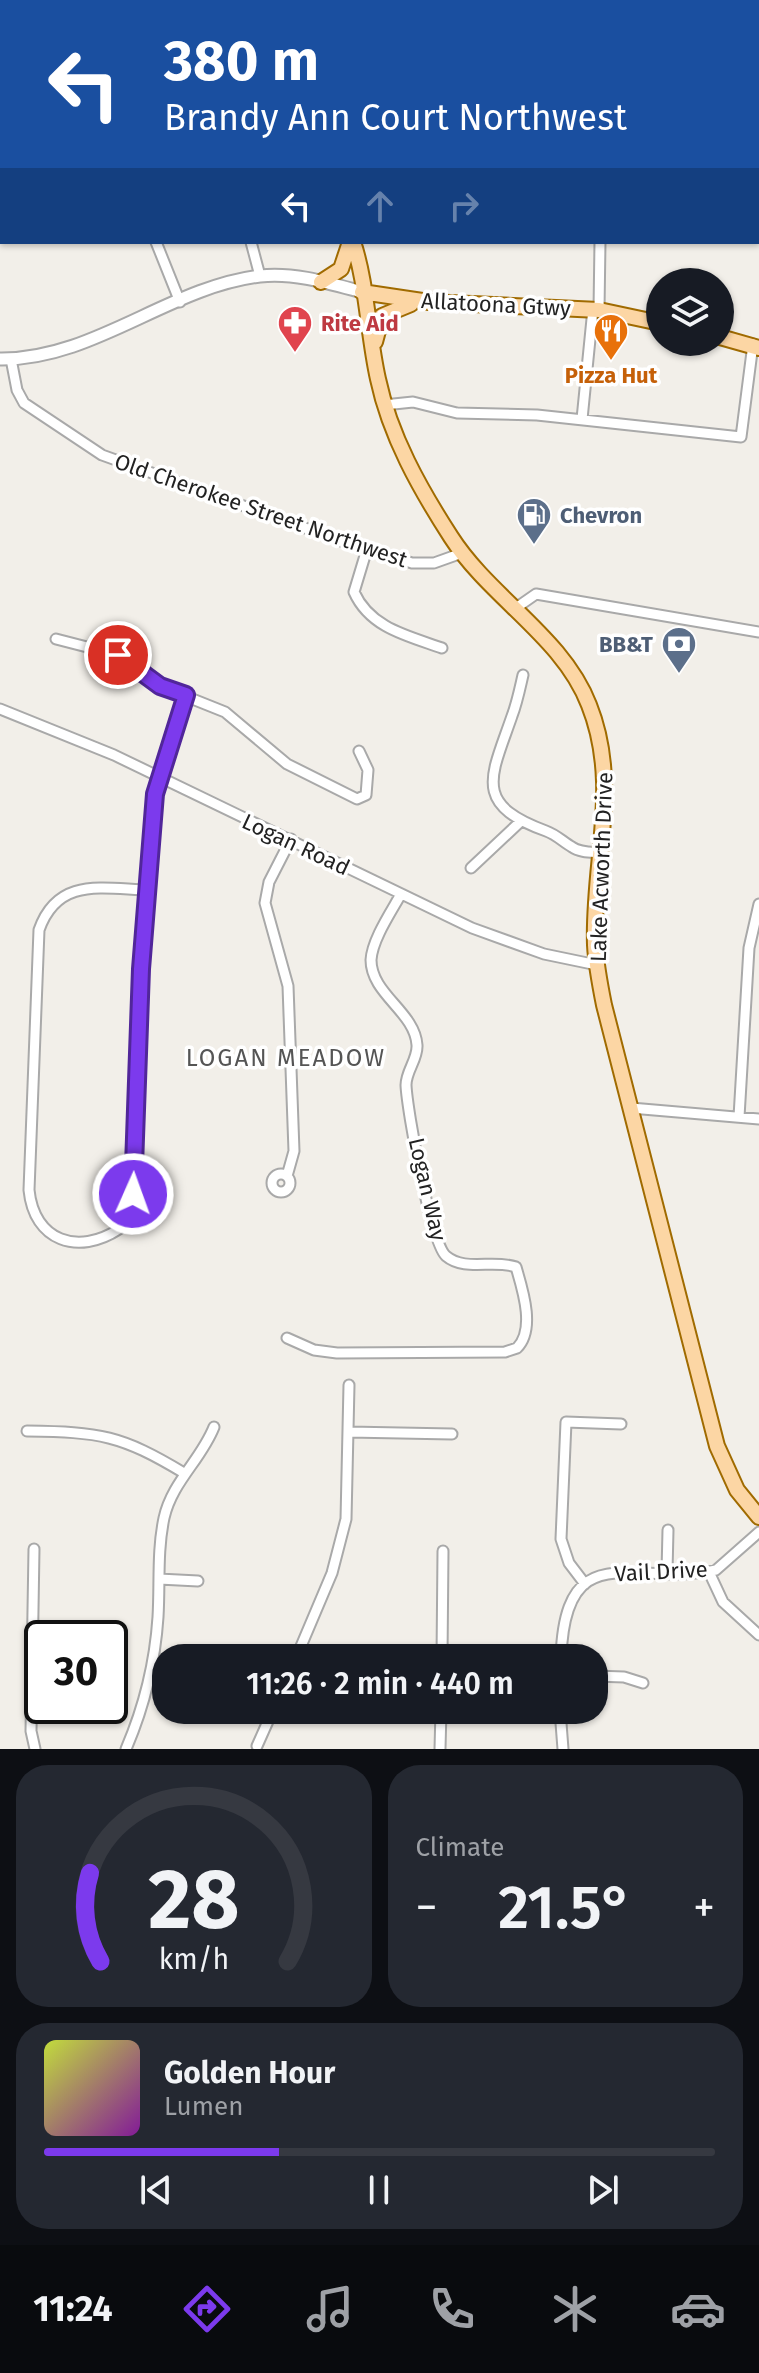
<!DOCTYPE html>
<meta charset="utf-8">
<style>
body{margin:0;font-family:"Fira Sans",sans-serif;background:#242831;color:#f1f3f6;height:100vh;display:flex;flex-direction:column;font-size:30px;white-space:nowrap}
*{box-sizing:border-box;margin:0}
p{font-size:26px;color:#9ea1a6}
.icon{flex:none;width:44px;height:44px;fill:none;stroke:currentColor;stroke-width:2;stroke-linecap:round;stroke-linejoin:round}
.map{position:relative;height:1749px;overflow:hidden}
.side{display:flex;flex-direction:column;gap:16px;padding:16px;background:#0d0f14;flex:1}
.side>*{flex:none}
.guide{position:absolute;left:0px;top:0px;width:760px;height:244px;box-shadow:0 2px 6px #0004;background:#1a4fa0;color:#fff;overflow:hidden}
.buttons{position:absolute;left:646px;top:268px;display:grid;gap:16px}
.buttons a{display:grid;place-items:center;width:88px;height:88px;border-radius:50%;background:#171b24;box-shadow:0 2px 6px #0004;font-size:40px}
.speed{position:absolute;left:24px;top:1620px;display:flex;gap:16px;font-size:40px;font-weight:700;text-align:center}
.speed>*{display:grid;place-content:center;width:104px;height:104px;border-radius:50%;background:#171b24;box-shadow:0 2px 6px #0004;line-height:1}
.speed .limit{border:4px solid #111;border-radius:12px;background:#fff;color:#111}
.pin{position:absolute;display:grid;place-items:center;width:68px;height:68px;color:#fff;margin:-34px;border:4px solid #fff;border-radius:50%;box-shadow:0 2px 8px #0007}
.me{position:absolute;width:88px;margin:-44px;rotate:2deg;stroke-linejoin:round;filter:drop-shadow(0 0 6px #0008)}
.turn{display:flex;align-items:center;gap:28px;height:168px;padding:0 32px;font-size:36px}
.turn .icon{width:104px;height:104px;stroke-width:2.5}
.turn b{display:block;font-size:56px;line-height:68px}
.lanes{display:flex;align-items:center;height:76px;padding:0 32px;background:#0003;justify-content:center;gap:40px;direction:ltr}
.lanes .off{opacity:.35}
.big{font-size:60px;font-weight:600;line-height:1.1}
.side .widget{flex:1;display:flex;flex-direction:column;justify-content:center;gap:12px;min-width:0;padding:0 28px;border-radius:32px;background:#242831}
.side .dial{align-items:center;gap:0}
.dial svg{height:208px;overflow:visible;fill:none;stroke:#363941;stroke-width:7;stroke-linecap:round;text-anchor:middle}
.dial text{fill:#f1f3f6;stroke:none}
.song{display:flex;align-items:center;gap:24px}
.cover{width:96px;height:96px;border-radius:12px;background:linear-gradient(135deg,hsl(70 70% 55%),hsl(290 70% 35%))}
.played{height:8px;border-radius:4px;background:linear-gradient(90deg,#7c3aed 35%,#363941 35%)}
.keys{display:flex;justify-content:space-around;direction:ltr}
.heat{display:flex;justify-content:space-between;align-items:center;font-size:44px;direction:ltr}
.side .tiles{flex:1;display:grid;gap:16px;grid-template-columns:1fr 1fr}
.widget:last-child{grid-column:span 2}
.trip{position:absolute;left:152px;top:1644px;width:456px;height:80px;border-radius:32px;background:#171b24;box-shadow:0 2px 6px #0004;font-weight:600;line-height:80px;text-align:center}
.dock{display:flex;height:128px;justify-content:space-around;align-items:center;background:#090b0e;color:#9ea1a6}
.dock .icon{width:56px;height:56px}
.dock .on{color:#7c3aed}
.dock b{font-size:36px;color:#f1f3f6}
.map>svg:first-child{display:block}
</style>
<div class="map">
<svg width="759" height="1749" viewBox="0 0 759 1749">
<rect width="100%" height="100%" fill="#f2efe9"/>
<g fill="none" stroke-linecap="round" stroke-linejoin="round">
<defs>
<path id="minor" d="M244,0L245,2
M547,0V2
M661,0V2
M156,242L180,302
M251,242L260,276
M599,310L600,242
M11,359L17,390L24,403L102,455L341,541L412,563H434L462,553
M384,405L413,402L457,413L537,415L741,437L753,344
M582,419L593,309
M367,549L354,592C370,628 408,636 442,648
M513,610L536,594L759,632
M56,639L118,655L160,686L225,712L287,764L357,799L366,795L368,770L359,751
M523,675C520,688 517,703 512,716C491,777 472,804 546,831C557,835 563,842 572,847C580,853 593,852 602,853
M0,709L114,755L472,928L544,954L597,965
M471,868L520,822
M150,890C103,889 58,876 39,930L29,1190C34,1241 78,1256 119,1229L133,1194L141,969L155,794L186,695
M631,1108L759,1119
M739,1117L749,948L759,904
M272 1183a9 9 0 1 1 18 0a9 9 0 1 1-18 0Z
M287,1176L294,1151L288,986L265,903L269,882L291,839
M287,1338L314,1350L337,1353L505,1352L517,1348C536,1329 522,1288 516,1267C493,1259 465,1272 446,1256C431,1243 407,1110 406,1085C406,1071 418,1059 417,1045C415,1012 371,994 371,960C372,940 391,912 401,894
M27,1431C100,1432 121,1435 184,1473
M349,1432L452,1434
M34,1549L31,1731L35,1749
M667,1572L668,1530
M709,1572L723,1602L759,1635
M159,1579L198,1581
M585,1584L569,1563L561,1539L566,1422L621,1424
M296,1658L332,1573L346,1519L349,1385
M442,1658L443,1551
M561,1658C565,1532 637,1588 716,1570L759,1532
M594,1676L624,1677L643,1683
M560,1710L563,1749
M257,1746L273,1710
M126,1749C144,1707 155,1663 158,1617C160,1584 157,1551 164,1518C172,1482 201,1460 214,1427
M440,1749L441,1710"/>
<path id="tertiary" d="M0,359C93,360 169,287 260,276C294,272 329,283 362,292"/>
<path id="primary" d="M376,2V0
M387,2L388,0
M353,242C367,283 368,335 378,379C390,436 420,489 451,537C490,598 563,637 589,705C621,785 592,862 595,945C596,965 600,985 604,1005L717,1446L737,1490L759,1517
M321,282L341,269L350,242
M362,292L429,302L599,310L660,323
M720,337L759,348
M375,342L382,316L411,304"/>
</defs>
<use href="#minor" stroke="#a9a9a9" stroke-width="13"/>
<use href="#tertiary" stroke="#a9a9a9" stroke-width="15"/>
<use href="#primary" stroke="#a06b00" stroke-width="18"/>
<use href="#minor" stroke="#fff" stroke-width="9"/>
<use href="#tertiary" stroke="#fff" stroke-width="11"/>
<use href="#primary" stroke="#fcd6a4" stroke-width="14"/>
</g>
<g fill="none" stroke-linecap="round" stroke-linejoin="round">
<defs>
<path id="route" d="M118,655L160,686L186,695L155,794L141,969L133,1194"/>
</defs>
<use href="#route" stroke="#51269a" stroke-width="20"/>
<use href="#route" stroke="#7c3aed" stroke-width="14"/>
</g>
<defs>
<symbol id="pharmacy-pin" viewBox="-11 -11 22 30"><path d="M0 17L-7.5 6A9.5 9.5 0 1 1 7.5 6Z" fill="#e0444e" stroke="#fff"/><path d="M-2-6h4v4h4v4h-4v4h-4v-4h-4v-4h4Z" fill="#fff"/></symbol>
<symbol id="restaurant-pin" viewBox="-11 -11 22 30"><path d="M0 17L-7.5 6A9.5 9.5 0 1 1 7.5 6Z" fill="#e8710a" stroke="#fff"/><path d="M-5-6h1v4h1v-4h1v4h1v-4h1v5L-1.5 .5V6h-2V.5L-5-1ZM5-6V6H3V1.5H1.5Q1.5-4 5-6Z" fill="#fff"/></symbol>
<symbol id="fuel-pin" viewBox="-11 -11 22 30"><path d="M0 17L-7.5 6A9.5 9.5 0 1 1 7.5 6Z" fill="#5c6f8a" stroke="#fff"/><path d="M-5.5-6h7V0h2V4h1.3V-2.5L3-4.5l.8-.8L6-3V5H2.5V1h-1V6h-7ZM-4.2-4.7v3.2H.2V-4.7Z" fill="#fff"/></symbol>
<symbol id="bank-pin" viewBox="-11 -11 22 30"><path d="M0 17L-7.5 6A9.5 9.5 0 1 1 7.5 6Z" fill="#5c6f8a" stroke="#fff"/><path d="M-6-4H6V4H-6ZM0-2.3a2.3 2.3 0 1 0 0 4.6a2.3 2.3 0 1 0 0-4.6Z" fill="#fff"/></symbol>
</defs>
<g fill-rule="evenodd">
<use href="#pharmacy-pin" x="275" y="303" width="40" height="54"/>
<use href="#restaurant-pin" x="591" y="311" width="40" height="54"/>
<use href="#fuel-pin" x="514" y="495" width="40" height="54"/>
<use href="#bank-pin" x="659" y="624" width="40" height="54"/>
</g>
<g text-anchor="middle" stroke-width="7" stroke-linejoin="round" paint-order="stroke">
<g font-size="22" fill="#222" stroke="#fff">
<text transform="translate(496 304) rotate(3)" y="8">Allatoona Gtwy</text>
<text transform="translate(261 510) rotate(19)" y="8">Old Cherokee Street Northwest</text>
<text transform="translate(296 844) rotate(25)" y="8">Logan Road</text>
<text transform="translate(601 867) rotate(-88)" y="8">Lake Acworth Drive</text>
<text transform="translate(428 1189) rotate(77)" y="8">Logan Way</text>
<text transform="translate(661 1571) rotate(-3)" y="8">Vail Drive</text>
</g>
<g font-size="22" font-weight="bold" fill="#be3a42" stroke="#fff" text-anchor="start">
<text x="321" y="331">Rite Aid</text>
</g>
<g font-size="22" font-weight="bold" fill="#c56008" stroke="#fff">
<text x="611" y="383">Pizza Hut</text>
</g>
<g font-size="22" font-weight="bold" fill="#4e5e75" stroke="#fff" text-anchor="start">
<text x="560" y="523">Chevron</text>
<text x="653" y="652" text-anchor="end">BB&amp;T</text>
</g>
<g font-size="24" letter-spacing="2" fill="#555" stroke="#fff">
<text x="286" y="1066">LOGAN MEADOW</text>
</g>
</g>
</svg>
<div class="buttons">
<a><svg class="icon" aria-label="layers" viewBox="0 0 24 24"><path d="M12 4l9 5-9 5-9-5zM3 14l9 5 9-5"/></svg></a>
</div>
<div class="speed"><div class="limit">30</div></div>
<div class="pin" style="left:118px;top:655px;background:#d93025"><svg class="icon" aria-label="arrive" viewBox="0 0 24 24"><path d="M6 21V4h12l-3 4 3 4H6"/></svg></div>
<svg class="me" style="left:133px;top:1194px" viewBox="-20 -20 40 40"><circle r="17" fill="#7c3aed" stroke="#fff" stroke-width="3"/><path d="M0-11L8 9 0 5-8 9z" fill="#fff"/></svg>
<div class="trip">11:26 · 2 min · 440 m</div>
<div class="guide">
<div class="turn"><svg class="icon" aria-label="left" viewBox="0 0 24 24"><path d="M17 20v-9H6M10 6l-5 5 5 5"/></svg><div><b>380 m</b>Brandy Ann Court Northwest</div></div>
<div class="lanes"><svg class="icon" aria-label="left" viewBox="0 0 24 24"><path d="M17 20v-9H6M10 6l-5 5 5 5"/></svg><svg class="icon off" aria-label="ahead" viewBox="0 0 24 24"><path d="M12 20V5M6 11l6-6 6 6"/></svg><svg class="icon off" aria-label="right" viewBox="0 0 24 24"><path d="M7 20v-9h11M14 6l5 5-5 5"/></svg></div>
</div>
</div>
<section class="side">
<div class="tiles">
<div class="widget dial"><svg viewBox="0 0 100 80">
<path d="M14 69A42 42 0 1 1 86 69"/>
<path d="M14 69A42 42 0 0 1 10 35" stroke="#7c3aed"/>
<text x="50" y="56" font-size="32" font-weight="700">28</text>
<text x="50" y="72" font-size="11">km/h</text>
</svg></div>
<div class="widget"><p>Climate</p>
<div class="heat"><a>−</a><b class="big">21.5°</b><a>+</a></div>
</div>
<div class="widget">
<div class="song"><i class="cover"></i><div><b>Golden Hour</b><p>Lumen</p></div></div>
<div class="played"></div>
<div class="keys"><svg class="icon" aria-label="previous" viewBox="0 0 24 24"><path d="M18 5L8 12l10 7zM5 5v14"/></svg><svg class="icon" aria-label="pause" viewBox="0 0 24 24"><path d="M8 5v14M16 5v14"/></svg><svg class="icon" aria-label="next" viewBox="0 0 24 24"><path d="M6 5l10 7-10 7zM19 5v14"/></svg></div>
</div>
</div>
</section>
<nav class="dock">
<b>11:24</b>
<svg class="icon on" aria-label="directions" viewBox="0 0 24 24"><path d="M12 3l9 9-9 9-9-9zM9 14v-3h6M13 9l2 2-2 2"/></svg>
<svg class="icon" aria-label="music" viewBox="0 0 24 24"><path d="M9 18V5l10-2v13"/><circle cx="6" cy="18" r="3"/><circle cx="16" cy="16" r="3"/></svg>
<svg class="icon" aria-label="phone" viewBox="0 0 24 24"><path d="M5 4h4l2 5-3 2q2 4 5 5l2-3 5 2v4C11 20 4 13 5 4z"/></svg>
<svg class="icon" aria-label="climate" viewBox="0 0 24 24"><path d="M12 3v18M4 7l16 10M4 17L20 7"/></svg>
<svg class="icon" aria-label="car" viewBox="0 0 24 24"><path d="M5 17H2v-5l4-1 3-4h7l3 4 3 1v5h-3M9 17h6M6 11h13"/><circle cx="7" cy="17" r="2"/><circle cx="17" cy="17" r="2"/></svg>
</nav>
